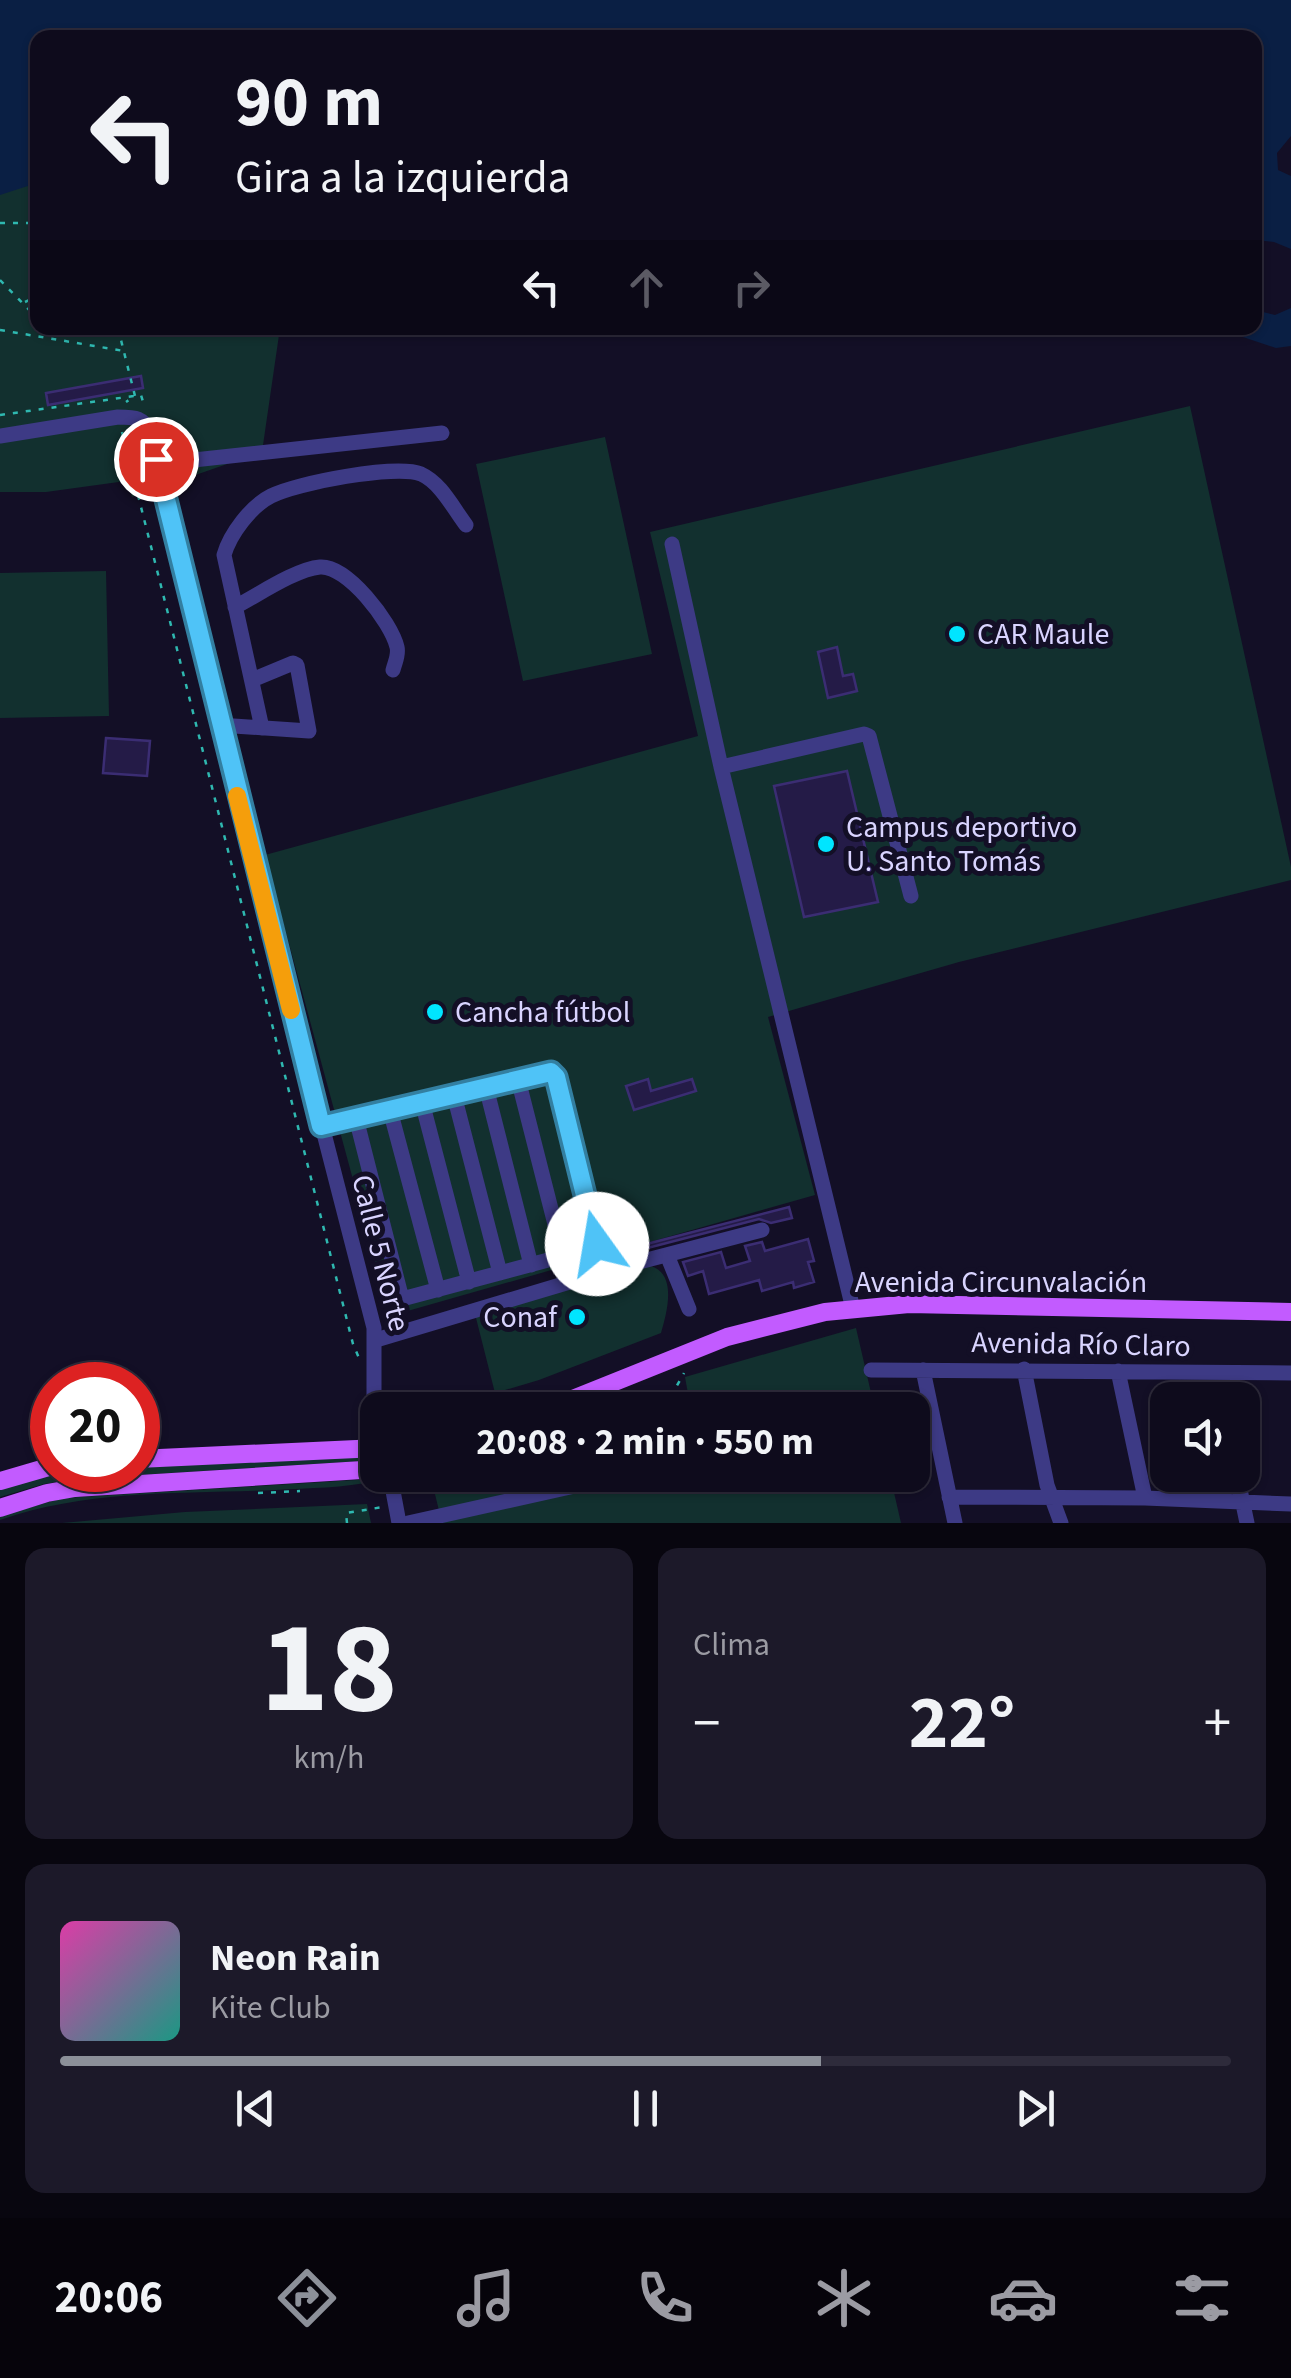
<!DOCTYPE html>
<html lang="es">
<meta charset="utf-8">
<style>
body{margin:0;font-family:"Source Sans 3",sans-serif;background:#1c1929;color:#f1f3f6;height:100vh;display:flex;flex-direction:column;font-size:38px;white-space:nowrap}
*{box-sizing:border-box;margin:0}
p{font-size:32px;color:#9b9ba3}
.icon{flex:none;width:55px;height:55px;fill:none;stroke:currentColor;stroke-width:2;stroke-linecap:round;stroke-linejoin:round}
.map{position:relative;height:1523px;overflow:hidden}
.panel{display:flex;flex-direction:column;gap:25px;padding:25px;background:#08060f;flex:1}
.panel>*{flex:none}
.top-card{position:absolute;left:30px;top:30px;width:1232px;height:305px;border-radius:20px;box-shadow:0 2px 8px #0004,0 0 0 2px #2e2b3b;background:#0e0b1c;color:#f1f3f6;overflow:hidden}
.buttons{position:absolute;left:1150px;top:1382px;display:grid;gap:20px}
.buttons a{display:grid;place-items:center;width:110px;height:110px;border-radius:20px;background:#0e0b1c;box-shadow:0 2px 8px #0004,0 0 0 2px #2e2b3b;font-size:50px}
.speed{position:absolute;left:30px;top:1362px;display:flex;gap:20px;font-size:50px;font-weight:700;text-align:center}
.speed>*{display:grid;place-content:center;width:130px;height:130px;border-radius:50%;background:#0e0b1c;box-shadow:0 2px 8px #0004,0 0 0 2px #2e2b3b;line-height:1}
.speed .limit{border:15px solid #d22;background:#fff;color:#111}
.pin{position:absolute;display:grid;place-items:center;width:85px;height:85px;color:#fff;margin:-42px;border:5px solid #fff;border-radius:50%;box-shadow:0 2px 10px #0007}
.me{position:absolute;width:110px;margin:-55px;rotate:347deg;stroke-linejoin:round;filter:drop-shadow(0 0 8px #0008)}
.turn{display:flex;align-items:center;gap:35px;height:210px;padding:0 40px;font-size:45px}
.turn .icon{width:130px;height:130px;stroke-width:2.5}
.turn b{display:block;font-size:70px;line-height:85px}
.lanes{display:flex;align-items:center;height:95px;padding:0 40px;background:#0003;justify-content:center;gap:50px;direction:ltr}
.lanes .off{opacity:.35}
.big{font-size:75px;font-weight:700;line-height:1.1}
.panel .tile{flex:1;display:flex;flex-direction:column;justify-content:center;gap:15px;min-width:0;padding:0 35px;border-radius:20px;background:#1c1929}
.panel .dial{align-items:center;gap:0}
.dial b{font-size:130px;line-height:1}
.song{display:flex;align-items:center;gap:30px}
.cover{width:120px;height:120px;border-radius:15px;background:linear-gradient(135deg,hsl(320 70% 55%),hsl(170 70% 35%))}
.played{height:10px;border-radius:5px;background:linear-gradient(90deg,#8c9099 65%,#2e2b3b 65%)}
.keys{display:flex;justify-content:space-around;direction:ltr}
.heat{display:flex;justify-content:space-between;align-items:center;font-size:55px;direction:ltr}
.panel .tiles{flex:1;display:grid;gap:25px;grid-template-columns:1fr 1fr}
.tile:last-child{grid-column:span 2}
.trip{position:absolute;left:360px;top:1392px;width:570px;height:100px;border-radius:20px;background:#0e0b1c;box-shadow:0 2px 8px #0004,0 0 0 2px #2e2b3b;font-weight:700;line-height:100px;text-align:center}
.menu{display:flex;height:160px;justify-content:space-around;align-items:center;background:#06040b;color:#9b9ba3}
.menu .icon{width:70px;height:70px}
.menu .selected{color:#8c9099}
.menu b{font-size:45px;color:#f1f3f6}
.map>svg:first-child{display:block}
</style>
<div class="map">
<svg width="1291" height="1523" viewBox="0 0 1291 1523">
<rect width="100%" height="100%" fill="#130f26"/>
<path fill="#12302f" d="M37,183L38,328H280L262,452L132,497L126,481L46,492H0V192Z
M1190,406L1291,867V880L959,962L768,1017L815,1195L390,1316L265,855L698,736L650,532Z
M605,437L652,654L523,681L476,464Z
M106,571L109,716L0,718V573Z
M646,1265C679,1270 667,1312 661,1333L539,1380L495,1393L475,1314Z
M856,1328L875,1410H678L690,1405L685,1377Z
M362,1457L361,1461L75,1479L44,1484L0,1497V1487C51,1472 85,1470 138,1470V1466Z
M498,1475H890L901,1523H442L434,1490Z
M373,1479L376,1481C344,1488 309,1488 276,1490C183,1494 89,1489 0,1520V1516L63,1498Z
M367,1504L371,1523H62L185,1512Z"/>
<path fill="#0a1f44" d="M0,0H1291V136L1277,153L1278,170L1291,176V249L1274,242L1255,240V38H944L932,34L923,38H776L739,32L725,38H38L37,183L0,195Z
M1291,308V346L1276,348L1216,328H1255V310L1275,315Z"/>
<path fill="#241b47" stroke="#3b2d73" stroke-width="2.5" d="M141,376L143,388L48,405L46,393Z
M837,647L843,676L853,674L857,691L828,698L818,652Z
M106,738L150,741L147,776L103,773Z
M847,771L878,902L804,917L774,786Z
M648,1079L651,1091L692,1079L696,1091L634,1110L626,1086Z
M789,1207L792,1218L771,1223L759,1219L640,1250L639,1246Z
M808,1239L814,1261L808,1262L814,1282L794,1288L793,1282L762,1291L759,1280L709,1294L703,1271L688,1276L683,1262L721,1252L726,1268L750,1261L745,1246L762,1242L765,1251Z"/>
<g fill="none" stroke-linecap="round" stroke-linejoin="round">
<path stroke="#2fb8b0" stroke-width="2.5" stroke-dasharray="5 8" stroke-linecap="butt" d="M0,223H38
M0,280L38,319
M25,302L38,296
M45,328L53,338
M118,328L135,396L126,402
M0,330L124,351
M0,415L141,395L144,405
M122,432L353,1344L359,1358
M649,1410L669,1400L684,1373
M417,1475L418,1484L456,1475
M408,1485L418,1484
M258,1493L300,1491
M347,1523L346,1513L383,1507"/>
<path stroke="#3d3a85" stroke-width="15" d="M0,436L118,417C135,417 144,417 151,434L219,725L374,1328V1397L378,1429
M157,464L442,433
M672,544L721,767
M235,607C258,595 296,569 320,567C347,565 391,622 397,647C399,655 395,662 393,670
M219,725L309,731L297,665L293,663L252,680
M262,728L224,555C230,534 251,506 271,496C296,483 396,464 421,474C441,483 453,508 466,525
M518,1079L563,1256
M486,1087L531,1265
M454,1095L500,1273
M422,1102L469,1282
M390,1110L438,1290
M321,1127C397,1108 472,1090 548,1072H551L556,1077L597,1244L593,1248L402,1299L356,1118
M667,1255L689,1309
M853,1309L721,767L864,734L869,736L911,896
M376,1340L620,1267L762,1230
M1024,1369L1047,1485L1061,1523
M871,1370L1291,1373
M923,1370L955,1523
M1118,1371L1145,1498
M1209,1373L1217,1400
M390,1475L399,1523
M1237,1475L1247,1523
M949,1497L1145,1498L1291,1504
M408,1523L624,1475"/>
<path stroke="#c25bff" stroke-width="18" d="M545,1410L727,1337L825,1312L909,1304L1291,1312
M580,1410L608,1395
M138,1459L378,1448
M0,1481L52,1466
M0,1508L47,1493L75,1488L378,1469"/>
</g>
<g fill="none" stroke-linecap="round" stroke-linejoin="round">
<defs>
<path id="route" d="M156,459L321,1126L551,1072L556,1077L597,1244"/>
</defs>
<use href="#route" stroke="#337fa1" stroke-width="25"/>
<use href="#route" stroke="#4fc3f7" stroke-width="18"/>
<path stroke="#f59e0b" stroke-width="18" d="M237,796L291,1010"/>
</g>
<g fill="#00e5ff" stroke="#130f26" stroke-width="4">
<circle cx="957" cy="634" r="10"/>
<circle cx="826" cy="844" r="10"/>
<circle cx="435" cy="1012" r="10"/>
<circle cx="577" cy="1317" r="10"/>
</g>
<g text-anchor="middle" stroke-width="10" stroke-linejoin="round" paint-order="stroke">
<g font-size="30" fill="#d9d4ff" stroke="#130f26" text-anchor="start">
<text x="977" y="644">CAR Maule</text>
<text x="846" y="837">Campus deportivo<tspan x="846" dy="34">U. Santo Tomás</tspan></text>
<text x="455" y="1022">Cancha fútbol</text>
<text x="557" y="1327" text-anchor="end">Conaf</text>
</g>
<g font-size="30" fill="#d9d4ff" stroke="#130f26">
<text transform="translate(381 1253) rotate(76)" y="10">Calle 5 Norte</text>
<text x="1001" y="1292">Avenida Circunvalación</text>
<text transform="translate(1081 1344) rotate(1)" y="10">Avenida Río Claro</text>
</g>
</g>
</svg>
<div class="buttons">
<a><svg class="icon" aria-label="sound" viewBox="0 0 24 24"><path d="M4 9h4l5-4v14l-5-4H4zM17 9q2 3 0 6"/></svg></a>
</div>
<div class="speed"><div class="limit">20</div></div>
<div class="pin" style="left:156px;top:459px;background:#d93025"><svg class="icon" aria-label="arrive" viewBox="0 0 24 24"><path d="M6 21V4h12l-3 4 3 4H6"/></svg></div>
<svg class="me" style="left:597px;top:1244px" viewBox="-20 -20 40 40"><circle r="19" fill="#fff"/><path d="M0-13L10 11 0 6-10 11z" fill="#4fc3f7"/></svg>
<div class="trip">20:08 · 2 min · 550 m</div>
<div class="top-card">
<div class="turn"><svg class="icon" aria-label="left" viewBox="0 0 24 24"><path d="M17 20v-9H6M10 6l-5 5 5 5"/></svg><div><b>90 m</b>Gira a la izquierda</div></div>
<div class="lanes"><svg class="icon" aria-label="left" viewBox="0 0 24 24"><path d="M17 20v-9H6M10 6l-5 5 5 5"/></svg><svg class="icon off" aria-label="ahead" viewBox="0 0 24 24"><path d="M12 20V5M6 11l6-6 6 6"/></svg><svg class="icon off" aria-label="right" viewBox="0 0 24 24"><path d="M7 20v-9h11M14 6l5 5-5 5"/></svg></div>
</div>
</div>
<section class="panel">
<div class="tiles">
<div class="tile dial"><b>18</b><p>km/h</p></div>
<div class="tile"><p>Clima</p>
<div class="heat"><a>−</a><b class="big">22°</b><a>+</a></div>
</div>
<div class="tile">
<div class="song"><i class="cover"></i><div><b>Neon Rain</b><p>Kite Club</p></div></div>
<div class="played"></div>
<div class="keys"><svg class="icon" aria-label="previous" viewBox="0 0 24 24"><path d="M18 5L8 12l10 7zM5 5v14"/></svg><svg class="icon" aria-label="pause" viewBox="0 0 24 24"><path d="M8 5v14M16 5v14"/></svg><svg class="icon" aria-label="next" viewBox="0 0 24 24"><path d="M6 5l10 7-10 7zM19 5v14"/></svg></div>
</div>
</div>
</section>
<nav class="menu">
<b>20:06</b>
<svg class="icon selected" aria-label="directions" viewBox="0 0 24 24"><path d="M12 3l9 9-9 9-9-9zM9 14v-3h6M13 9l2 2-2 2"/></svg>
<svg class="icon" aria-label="music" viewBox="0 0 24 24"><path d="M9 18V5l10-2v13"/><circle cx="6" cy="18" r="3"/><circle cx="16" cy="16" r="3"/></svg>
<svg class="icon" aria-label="phone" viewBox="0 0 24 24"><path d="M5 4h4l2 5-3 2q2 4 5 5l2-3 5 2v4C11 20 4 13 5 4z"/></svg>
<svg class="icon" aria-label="climate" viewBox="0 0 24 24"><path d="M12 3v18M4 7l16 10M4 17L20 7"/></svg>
<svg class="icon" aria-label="car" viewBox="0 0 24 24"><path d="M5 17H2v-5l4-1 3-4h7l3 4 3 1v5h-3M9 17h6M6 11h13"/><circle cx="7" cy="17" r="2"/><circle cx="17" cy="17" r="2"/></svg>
<svg class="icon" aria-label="filters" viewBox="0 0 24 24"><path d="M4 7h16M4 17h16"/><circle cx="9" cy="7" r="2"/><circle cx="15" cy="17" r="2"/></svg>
</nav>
